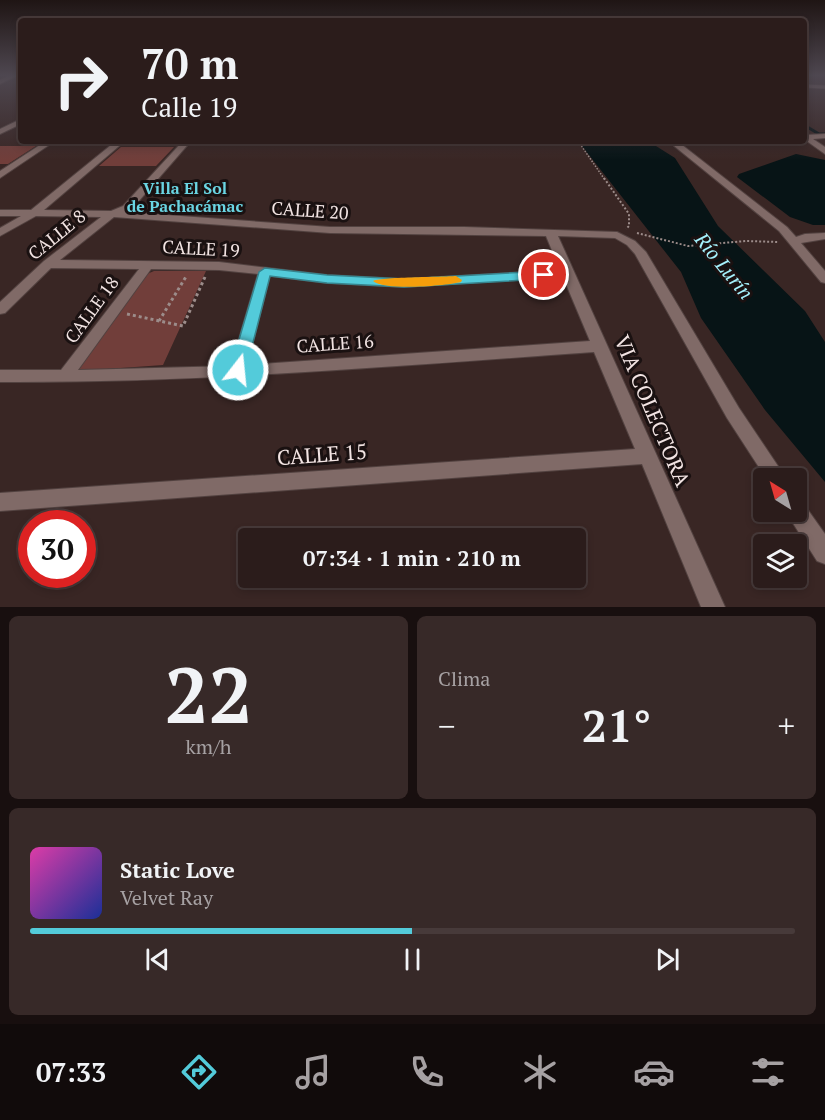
<!DOCTYPE html>
<html lang="es">
<meta charset="utf-8">
<style>
body{margin:0;font-family:"PT Serif",serif;background:#372928;color:#f1f3f6;height:100vh;display:flex;flex-direction:column;font-size:22px;white-space:nowrap}
*{box-sizing:border-box;margin:0}
p{font-size:20px;color:#a6a1a3}
.icon{flex:none;width:33px;height:33px;fill:none;stroke:currentColor;stroke-width:2;stroke-linecap:round;stroke-linejoin:round}
.map{position:relative;height:607px;overflow:hidden}
.sheet{display:flex;flex-direction:column;gap:9px;padding:9px;background:#180f0f;flex:1}
.sheet>*{flex:none}
.banner{position:absolute;left:18px;top:18px;width:789px;height:126px;border-radius:6px;box-shadow:0 3px 9px #0003,0 0 0 2px #473a3a;background:#2b1c1b;color:#f1f3f6;overflow:hidden}
.needle{width:39px;rotate:323deg}
.buttons{position:absolute;left:753px;top:468px;display:grid;gap:12px}
.buttons a{display:grid;place-items:center;width:54px;height:54px;border-radius:6px;background:#2b1c1b;box-shadow:0 3px 9px #0003,0 0 0 2px #473a3a;font-size:30px}
.speed{position:absolute;left:18px;top:510px;display:flex;gap:12px;font-size:30px;font-weight:700;text-align:center}
.speed>*{display:grid;place-content:center;width:78px;height:78px;border-radius:50%;background:#2b1c1b;box-shadow:0 3px 9px #0003,0 0 0 2px #473a3a;line-height:1}
.speed .limit{border:9px solid #d22;background:#fff;color:#111}
.pin{position:absolute;display:grid;place-items:center;width:51px;height:51px;color:#fff;margin:-26px;border:3px solid #fff;border-radius:50%;box-shadow:0 2px 6px #0007}
.me{position:absolute;width:66px;margin:-33px;rotate:16deg;stroke-linejoin:round;filter:drop-shadow(0 0 4px #0008)}
.turn{display:flex;align-items:center;gap:21px;height:126px;padding:0 24px;font-size:27px}
.turn .icon{width:78px;height:78px;stroke-width:2.5}
.turn b{display:block;font-size:42px;line-height:51px}
.big{font-size:45px;font-weight:800;line-height:1.1}
.sheet .card{flex:1;display:flex;flex-direction:column;justify-content:center;gap:9px;min-width:0;padding:0 21px;border-radius:9px;background:#372928}
.sheet .dial{align-items:center;gap:0}
.dial b{font-size:78px;line-height:1}
.song{display:flex;align-items:center;gap:18px}
.cover{width:72px;height:72px;border-radius:9px;background:linear-gradient(135deg,hsl(320 70% 55%),hsl(230 70% 35%))}
.played{height:6px;border-radius:3px;background:linear-gradient(90deg,#53cbda 50%,#473a3a 50%)}
.keys{display:flex;justify-content:space-around;direction:ltr}
.heat{display:flex;justify-content:space-between;align-items:center;font-size:33px;direction:ltr}
.sheet .tiles{flex:1;display:grid;gap:9px;grid-template-columns:1fr 1fr}
.card:last-child{grid-column:span 2}
.trip{position:absolute;left:238px;top:528px;width:348px;height:60px;border-radius:6px;background:#2b1c1b;box-shadow:0 3px 9px #0003,0 0 0 2px #473a3a;font-weight:800;line-height:60px;text-align:center}
.menu{display:flex;height:96px;justify-content:space-around;align-items:center;background:#110b0b;color:#a6a1a3}
.menu .icon{width:42px;height:42px}
.menu .current{color:#53cbda}
.menu b{font-size:27px;color:#f1f3f6}
.map>svg:first-child{display:block}
</style>
<div class="map">
<svg width="825" height="607" viewBox="0 0 825 607">
<rect width="100%" height="100%" fill="#392624"/>
<path fill="#713e3a" d="M0,146H36L8,164H0Z
M121,147H174L156,166H99Z
M154,271H206L163,365L79,371L77,365L147,274Z"/>
<path fill="#071416" d="M578,141H648L675,158L718,226L805,311L825,342V482L765,410L701,318L681,272Z
M796,154L825,160V225H813L790,217L737,177L739,174Z"/>
<g fill="none" stroke-linecap="round" stroke-linejoin="round">
<path stroke="#071416" stroke-width="3" d="M804,125L819,134H825"/>
<defs>
<path id="service" d="M804,86L825,87"/>
<path id="minor" d="M10,75H18L0,84V80Z
M21,119V124L0,134V129Z
M825,134V138L813,139L825,147V154L804,139L806,135Z
M46,141H55L0,178V171Z
M116,141H125L44,210L111,211L123,206L183,141H191L131,210L126,212L330,227H464L617,232L635,241L646,252L739,408L786,478H766L727,418L635,254L627,245L615,238L558,236L725,607H701L642,464L0,511V493L635,449L594,352C396,366 198,383 0,382V370H61L139,269L51,268L5,313L0,314V302L44,261L101,217L36,216L0,236V228L21,216H0V210H31ZM114,217L330,233L546,236L560,270L404,279L327,275L219,262L60,260ZM151,269L219,270L258,274L231,366L78,370ZM270,276L327,283L404,287L563,277L590,341L247,365Z
M668,141H677L787,227L796,237L805,234L825,233V239L801,243L825,271V283L821,282L779,231Z
M796,501L803,503L825,534V564L817,561L789,517L786,512H796Z"/>
</defs>
<use href="#service" stroke="#524240" stroke-width="4.5"/>
<use href="#minor" stroke="#524240" stroke-width="2"/>
<path stroke="#9c8c8a" stroke-width="1.5" stroke-dasharray="1.5 1.5" stroke-linecap="butt" d="M578,141L605,180"/>
<path stroke="#9c8c8a" stroke-width="2" stroke-dasharray="2 2" stroke-linecap="butt" d="M604,178L629,214V226L626,229
M637,233L688,246L746,241L778,242"/>
<path stroke="#9c8c8a" stroke-width="3" stroke-dasharray="3 3" stroke-linecap="butt" d="M127,314L183,326L205,277
M159,321L187,275"/>
<use href="#service" stroke="#806a67" stroke-width="3"/>
<use href="#minor" fill="#806a67" fill-rule="evenodd"/>
</g>
<linearGradient id="sky" x2="0" y2="1"><stop stop-color="#1f1514"/><stop offset="0.47" stop-color="#4e4750"/><stop offset="1" stop-color="#4e4750" stop-opacity="0"/></linearGradient>
<rect width="825" height="160" fill="url(#sky)"/>
<path fill="#53cbda" stroke="#36848e" stroke-width="1.5" d="M265,268L327,275L404,279L544,271L551,275L544,279L404,287L327,283L270,276L246,370L243,374H232L230,370L259,272Z"/>
<path fill="#f59e0b" d="M456,276L462,280L461,282C445,286 384,291 373,281C378,277 443,277 456,276Z"/>
<g text-anchor="middle" stroke-width="6" stroke-linejoin="round" paint-order="stroke">
<g font-size="16" font-weight="bold" fill="#6ad5e3" stroke="#1a1111">
<text x="185" y="194">Villa El Sol<tspan x="185" dy="18">de Pachacámac</tspan></text>
</g>
<g font-size="18" fill="#f2e4e3" stroke="#1a1111">
<text transform="translate(310 211) rotate(4)" y="6">CALLE 20</text>
<text transform="translate(57 235) rotate(-39)" y="6">CALLE 8</text>
<text transform="translate(201 249) rotate(3)" y="6">CALLE 19</text>
<text transform="translate(92 310) rotate(-54)" y="6">CALLE 18</text>
<text transform="translate(335 344) rotate(-4)" y="6">CALLE 16</text>
</g>
<g font-size="20" font-style="italic" fill="#a5f1fc" stroke="#1a1111">
<text transform="translate(724 266) rotate(51)" y="7">Río Lurín</text>
</g>
<g font-size="21" fill="#f2e4e3" stroke="#1a1111">
<text transform="translate(652 411) rotate(67)" y="7">VIA COLECTORA</text>
<text transform="translate(322 455) rotate(-4)" y="7">CALLE 15</text>
</g>
</g>
</svg>
<div class="buttons">
<a><svg class="needle" viewBox="-14 -14 28 28"><path d="M0-13l5 13h-10z" fill="#e53935"/><path d="M0 13l5-13h-10z" fill="#a6a1a3"/></svg></a>
<a><svg class="icon" aria-label="layers" viewBox="0 0 24 24"><path d="M12 4l9 5-9 5-9-5zM3 14l9 5 9-5"/></svg></a>
</div>
<div class="speed"><div class="limit">30</div></div>
<div class="pin" style="left:544px;top:275px;background:#d93025"><svg class="icon" aria-label="arrive" viewBox="0 0 24 24"><path d="M6 21V4h12l-3 4 3 4H6"/></svg></div>
<svg class="me" style="left:238px;top:370px" viewBox="-20 -20 40 40"><circle r="17" fill="#53cbda" stroke="#fff" stroke-width="3"/><path d="M0-11L8 9 0 5-8 9z" fill="#fff"/></svg>
<div class="trip">07:34 · 1 min · 210 m</div>
<div class="banner">
<div class="turn"><svg class="icon" aria-label="right" viewBox="0 0 24 24"><path d="M7 20v-9h11M14 6l5 5-5 5"/></svg><div><b>70 m</b>Calle 19</div></div>
</div>
</div>
<section class="sheet">
<div class="tiles">
<div class="card dial"><b>22</b><p>km/h</p></div>
<div class="card"><p>Clima</p>
<div class="heat"><a>−</a><b class="big">21°</b><a>+</a></div>
</div>
<div class="card">
<div class="song"><i class="cover"></i><div><b>Static Love</b><p>Velvet Ray</p></div></div>
<div class="played"></div>
<div class="keys"><svg class="icon" aria-label="previous" viewBox="0 0 24 24"><path d="M18 5L8 12l10 7zM5 5v14"/></svg><svg class="icon" aria-label="pause" viewBox="0 0 24 24"><path d="M8 5v14M16 5v14"/></svg><svg class="icon" aria-label="next" viewBox="0 0 24 24"><path d="M6 5l10 7-10 7zM19 5v14"/></svg></div>
</div>
</div>
</section>
<nav class="menu">
<b>07:33</b>
<svg class="icon current" aria-label="directions" viewBox="0 0 24 24"><path d="M12 3l9 9-9 9-9-9zM9 14v-3h6M13 9l2 2-2 2"/></svg>
<svg class="icon" aria-label="music" viewBox="0 0 24 24"><path d="M9 18V5l10-2v13"/><circle cx="6" cy="18" r="3"/><circle cx="16" cy="16" r="3"/></svg>
<svg class="icon" aria-label="phone" viewBox="0 0 24 24"><path d="M5 4h4l2 5-3 2q2 4 5 5l2-3 5 2v4C11 20 4 13 5 4z"/></svg>
<svg class="icon" aria-label="climate" viewBox="0 0 24 24"><path d="M12 3v18M4 7l16 10M4 17L20 7"/></svg>
<svg class="icon" aria-label="car" viewBox="0 0 24 24"><path d="M5 17H2v-5l4-1 3-4h7l3 4 3 1v5h-3M9 17h6M6 11h13"/><circle cx="7" cy="17" r="2"/><circle cx="17" cy="17" r="2"/></svg>
<svg class="icon" aria-label="filters" viewBox="0 0 24 24"><path d="M4 7h16M4 17h16"/><circle cx="9" cy="7" r="2"/><circle cx="15" cy="17" r="2"/></svg>
</nav>
